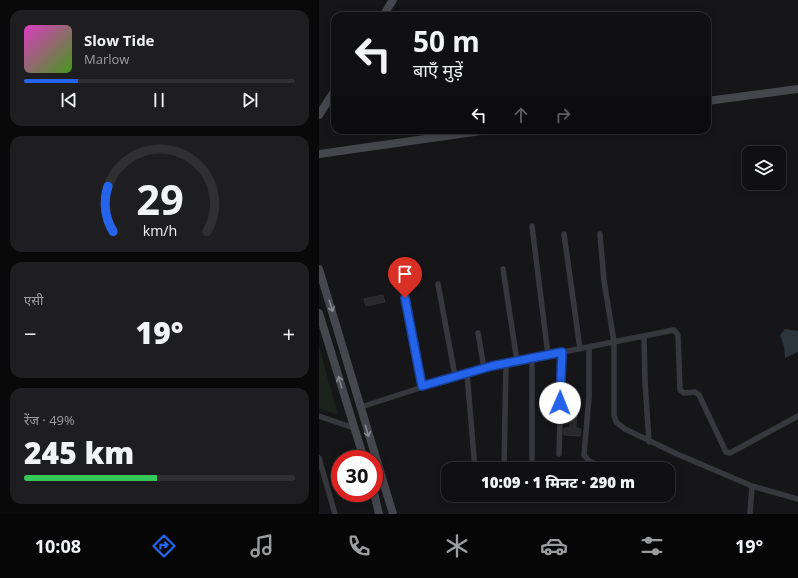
<!DOCTYPE html>
<html lang="hi">
<meta charset="utf-8">
<style>
body{margin:0;font-family:"Open Sans","Noto Sans Devanagari",sans-serif;background:#1e1e20;color:#f1f3f6;height:100vh;display:flex;flex-direction:column;font-size:15px;white-space:nowrap}
*{box-sizing:border-box;margin:0}
p{font-size:13px;color:#9c9d9f}
.icon{flex:none;width:22px;height:22px;fill:none;stroke:currentColor;stroke-width:2;stroke-linecap:round;stroke-linejoin:round}
.map{position:relative;flex:1;overflow:hidden}
.panel{display:flex;flex-direction:column;gap:10px;padding:10px;background:#09090a;width:319px}
.panel>*{flex:none}
.hud{position:absolute;left:12px;top:12px;width:380px;height:122px;border-radius:12px;box-shadow:0 2px 10px #0003,0 0 0 1px #303032;background:#101012;color:#f1f3f6;overflow:hidden}
.tools{position:absolute;left:423px;top:146px;display:grid;gap:8px}
.tools a{display:grid;place-items:center;width:44px;height:44px;border-radius:8px;background:#101012;box-shadow:0 2px 10px #0003,0 0 0 1px #303032;font-size:20px}
.speed{position:absolute;left:12px;top:450px;display:flex;gap:8px;font-size:20px;font-weight:700;text-align:center}
.speed>*{display:grid;place-content:center;width:52px;height:52px;border-radius:50%;background:#101012;box-shadow:0 2px 10px #0003,0 0 0 1px #303032;line-height:1}
.speed .limit{border:6px solid #d22;background:#fff;color:#111}
.pin{position:absolute;display:grid;place-items:center;width:34px;height:34px;color:#fff;margin:-41px -17px;border-radius:50% 50% 50% 0;rotate:-45deg;box-shadow:0 0 4px #0007}
.pin .icon{rotate:45deg}
.me{position:absolute;width:44px;margin:-22px;rotate:1deg;stroke-linejoin:round;filter:drop-shadow(0 0 3px #0008)}
.turn{display:flex;align-items:center;gap:14px;height:84px;padding:0 16px;font-size:18px}
.turn .icon{width:52px;height:52px;stroke-width:2.5}
.turn b{display:block;font-size:28px;line-height:34px}
.lanes{display:flex;align-items:center;height:38px;padding:0 16px;background:#0003;justify-content:center;gap:20px;direction:ltr}
.lanes .off{opacity:.35}
.big{font-size:30px;font-weight:800;line-height:1.1}
.panel .tile{flex:1;display:flex;flex-direction:column;justify-content:center;gap:6px;min-width:0;padding:0 14px;border-radius:12px;background:#1e1e20}
.panel .dial{align-items:center;gap:0}
.dial svg{height:104px;overflow:visible;fill:none;stroke:#303032;stroke-width:7;stroke-linecap:round;text-anchor:middle}
.dial text{fill:#f1f3f6;stroke:none}
.song{display:flex;align-items:center;gap:12px}
.cover{width:48px;height:48px;border-radius:6px;background:linear-gradient(135deg,hsl(310 70% 55%),hsl(100 70% 35%))}
.played{height:4px;border-radius:2px;background:linear-gradient(90deg,#2563eb 20%,#303032 20%)}
.keys{display:flex;justify-content:space-around;direction:ltr}
.heat{display:flex;justify-content:space-between;align-items:center;font-size:22px;direction:ltr}
.charge{height:6px;border-radius:3px;background:linear-gradient(90deg,#34c759 49%,#303032 0)}
.trip{position:absolute;left:122px;top:462px;width:234px;height:40px;border-radius:12px;background:#101012;box-shadow:0 2px 10px #0003,0 0 0 1px #303032;font-weight:800;line-height:40px;text-align:center}
.menu{display:flex;height:64px;justify-content:space-around;align-items:center;background:#060607;color:#9c9d9f}
.menu .icon{width:28px;height:28px}
.menu .on{color:#2563eb}
.menu b{font-size:18px;color:#f1f3f6}
main{display:flex;flex:1;min-height:0}
.map>svg:first-child{display:block}
</style>
<main>
<section class="panel">
<div class="tile">
<div class="song"><i class="cover"></i><div><b>Slow Tide</b><p>Marlow</p></div></div>
<div class="played"></div>
<div class="keys"><svg class="icon" aria-label="previous" viewBox="0 0 24 24"><path d="M18 5L8 12l10 7zM5 5v14"/></svg><svg class="icon" aria-label="pause" viewBox="0 0 24 24"><path d="M8 5v14M16 5v14"/></svg><svg class="icon" aria-label="next" viewBox="0 0 24 24"><path d="M6 5l10 7-10 7zM19 5v14"/></svg></div>
</div>
<div class="tile dial"><svg viewBox="0 0 100 80">
<path d="M14 69A42 42 0 1 1 86 69"/>
<path d="M14 69A42 42 0 0 1 10 34" stroke="#2563eb"/>
<text x="50" y="56" font-size="32" font-weight="700">29</text>
<text x="50" y="72" font-size="11">km/h</text>
</svg></div>
<div class="tile"><p>एसी</p>
<div class="heat"><a>−</a><b class="big">19°</b><a>+</a></div>
</div>
<div class="tile"><p>रेंज · 49%</p><b class="big">245 km</b><div class="charge"></div></div>
</section>
<div class="map">
<svg width="479" height="514" viewBox="0 0 479 514">
<rect width="100%" height="100%" fill="#161618"/>
<path fill="#1c231d" d="M0,347L19,415L0,408Z"/>
<path fill="#2c353c" d="M466,329L479,331V352L466,358L465,346L461,335Z"/>
<path fill="#29292c" stroke="#303034" d="M64,295L66,302L47,306L45,299Z
M251,415H258L257,428L262,429L261,436L245,435V428H251Z"/>
<g fill="none" stroke-linecap="round" stroke-linejoin="round">
<path stroke="#37383d" stroke-width="5.5" d="M213,226L229,355
M245,234L261,349
M281,234L285,281L295,342V415L297,422L306,429L358,454L433,486L479,499
M184,269L198,361
M119,284L136,376
M85,286L91,331L103,386
M159,333L165,368
M325,336L326,382L330,442
M270,347V397L265,455L270,461L290,469
M213,358V469
M148,373L156,469
M42,407L141,375L173,366L355,330L359,335L361,390L365,393L376,392L380,395L407,452L411,453L479,416
M0,416L35,428
M240,454L243,352
M0,458L16,514
M185,469L187,364
M431,514L433,486"/>
<path stroke="#45474d" stroke-width="8" d="M64,16L74,0
M388,101L479,89
M0,115L16,90
M0,154L169,130
M0,269L74,514
M0,313L45,459
M55,493L60,514"/>
</g>
<defs><path id="oneway-shaft" d="M-6 0H5M1.5-3L5.5 0L1.5 3" fill="none" stroke-width="1.6" stroke-linecap="round" stroke-linejoin="round"/></defs>
<g stroke="#858993">
<use href="#oneway-shaft" transform="translate(12 306) rotate(73)"/>
<use href="#oneway-shaft" transform="translate(21 382) rotate(-107)"/>
<use href="#oneway-shaft" transform="translate(48 431) rotate(74)"/>
</g>
<g fill="none" stroke-linecap="round" stroke-linejoin="round">
<defs>
<path id="route" d="M86,298L103,386L173,366L243,352L241,403"/>
</defs>
<use href="#route" stroke="#184099" stroke-width="10"/>
<use href="#route" stroke="#2563eb" stroke-width="7"/>
</g>
</svg>
<div class="tools">
<a><svg class="icon" aria-label="layers" viewBox="0 0 24 24"><path d="M12 4l9 5-9 5-9-5zM3 14l9 5 9-5"/></svg></a>
</div>
<div class="speed"><div class="limit">30</div></div>
<div class="pin" style="left:86px;top:298px;background:#d93025"><svg class="icon" aria-label="arrive" viewBox="0 0 24 24"><path d="M6 21V4h12l-3 4 3 4H6"/></svg></div>
<svg class="me" style="left:241px;top:403px" viewBox="-20 -20 40 40"><circle r="19" fill="#fff"/><path d="M0-13L10 11 0 6-10 11z" fill="#2563eb"/></svg>
<div class="trip">10:09 · 1 मिनट · 290 m</div>
<div class="hud">
<div class="turn"><svg class="icon" aria-label="left" viewBox="0 0 24 24"><path d="M17 20v-9H6M10 6l-5 5 5 5"/></svg><div><b>50 m</b>बाएँ मुड़ें</div></div>
<div class="lanes"><svg class="icon" aria-label="left" viewBox="0 0 24 24"><path d="M17 20v-9H6M10 6l-5 5 5 5"/></svg><svg class="icon off" aria-label="ahead" viewBox="0 0 24 24"><path d="M12 20V5M6 11l6-6 6 6"/></svg><svg class="icon off" aria-label="right" viewBox="0 0 24 24"><path d="M7 20v-9h11M14 6l5 5-5 5"/></svg></div>
</div>
</div>
</main>
<nav class="menu">
<b>10:08</b>
<svg class="icon on" aria-label="directions" viewBox="0 0 24 24"><path d="M12 3l9 9-9 9-9-9zM9 14v-3h6M13 9l2 2-2 2"/></svg>
<svg class="icon" aria-label="music" viewBox="0 0 24 24"><path d="M9 18V5l10-2v13"/><circle cx="6" cy="18" r="3"/><circle cx="16" cy="16" r="3"/></svg>
<svg class="icon" aria-label="phone" viewBox="0 0 24 24"><path d="M5 4h4l2 5-3 2q2 4 5 5l2-3 5 2v4C11 20 4 13 5 4z"/></svg>
<svg class="icon" aria-label="climate" viewBox="0 0 24 24"><path d="M12 3v18M4 7l16 10M4 17L20 7"/></svg>
<svg class="icon" aria-label="car" viewBox="0 0 24 24"><path d="M5 17H2v-5l4-1 3-4h7l3 4 3 1v5h-3M9 17h6M6 11h13"/><circle cx="7" cy="17" r="2"/><circle cx="17" cy="17" r="2"/></svg>
<svg class="icon" aria-label="filters" viewBox="0 0 24 24"><path d="M4 7h16M4 17h16"/><circle cx="9" cy="7" r="2"/><circle cx="15" cy="17" r="2"/></svg>
<b>19°</b>
</nav>
